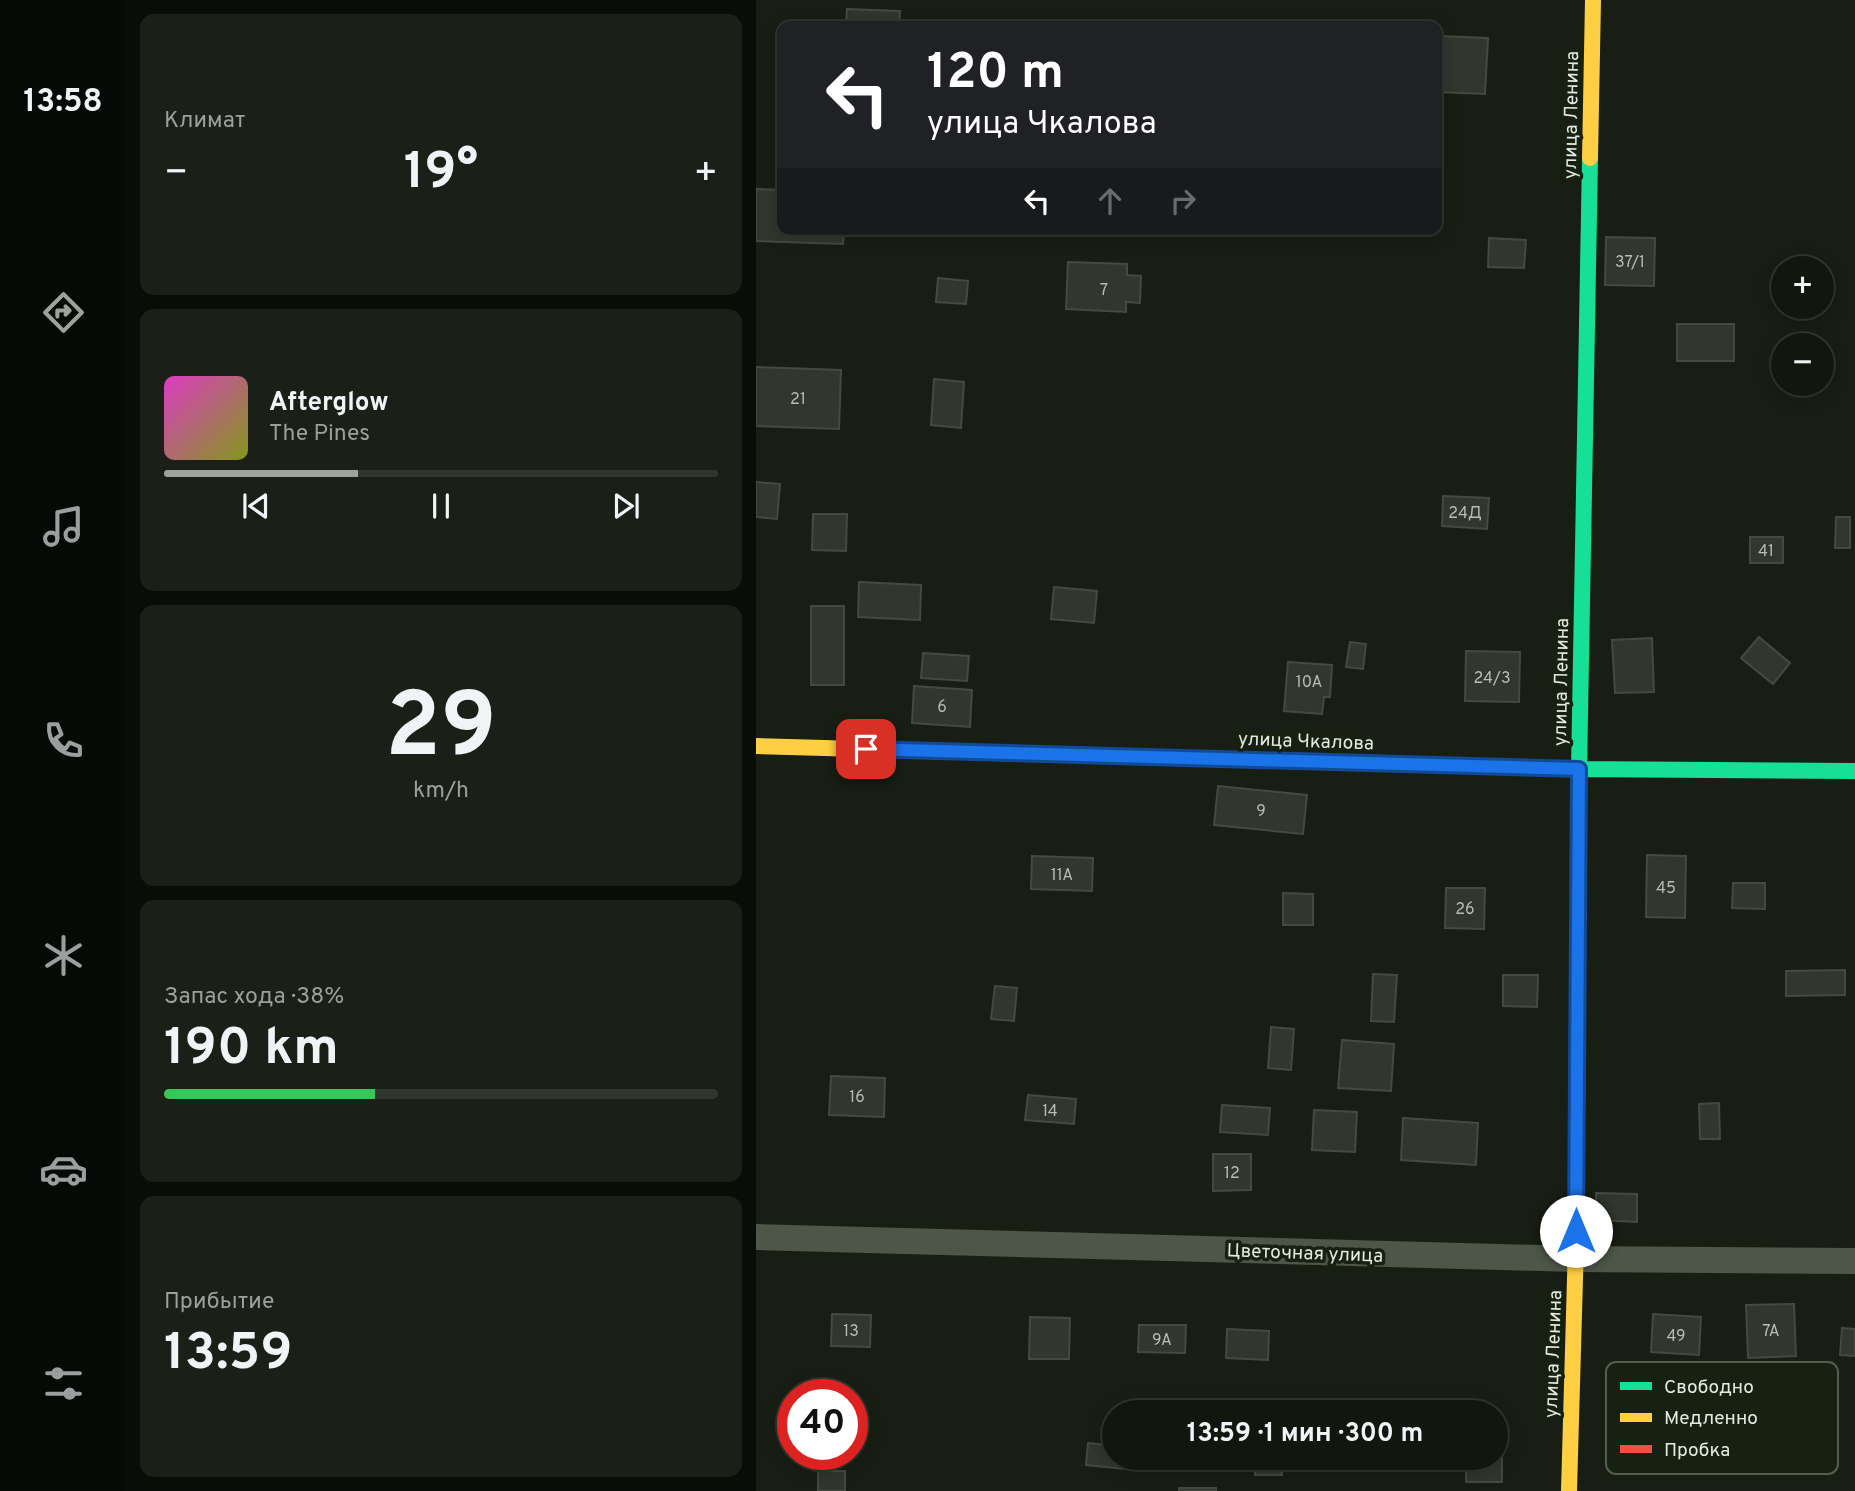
<!DOCTYPE html>
<html lang="ru">
<meta charset="utf-8">
<style>
body{margin:0;font-family:Overpass,sans-serif;background:#1b1f18;color:#f1f3f6;height:100vh;display:flex;flex-direction:column;font-size:26px;white-space:nowrap}
*{box-sizing:border-box;margin:0}
p{font-size:23px;color:#9c9f9e}
.icon{flex:none;width:38px;height:38px;fill:none;stroke:currentColor;stroke-width:2;stroke-linecap:round;stroke-linejoin:round}
.map{position:relative;flex:1;overflow:hidden}
.drawer{display:flex;flex-direction:column;gap:14px;padding:14px;background:#0a0c08;width:630px}
.drawer>*{flex:none}
.banner{position:absolute;left:21px;top:21px;width:665px;height:214px;border-radius:14px;box-shadow:0 4px 18px #0003,0 0 0 2px #31352f;background:#202124;color:#fff;overflow:hidden}
.fabs{position:absolute;left:1015px;top:256px;display:grid;gap:14px}
.fabs a{display:grid;place-items:center;width:63px;height:63px;border-radius:50%;background:#12160f;box-shadow:0 4px 18px #0003,0 0 0 2px #31352f;font-size:35px}
.speed{position:absolute;left:21px;top:1379px;display:flex;gap:14px;font-size:35px;font-weight:700;text-align:center}
.speed>*{display:grid;place-content:center;width:91px;height:91px;border-radius:50%;background:#12160f;box-shadow:0 4px 18px #0003,0 0 0 2px #31352f;line-height:1}
.speed .limit{border:10px solid #d22;background:#fff;color:#111}
.pin{position:absolute;display:grid;place-items:center;width:60px;height:60px;color:#fff;margin:-30px;border-radius:14px;box-shadow:0 4px 10px #0006}
.me{position:absolute;width:77px;margin:-38px;rotate:0deg;stroke-linejoin:round;filter:drop-shadow(0 0 5px #0008)}
.turn{display:flex;align-items:center;gap:24px;height:147px;padding:0 35px;font-size:32px}
.turn .icon{width:91px;height:91px;stroke-width:2.5}
.turn b{display:block;font-size:49px;line-height:60px}
.lanes{display:flex;align-items:center;height:66px;padding:0 35px;background:#0003;justify-content:center;gap:35px;direction:ltr}
.lanes .off{opacity:.35}
.big{font-size:52px;font-weight:700;line-height:1.1}
.drawer .tile{flex:1;display:flex;flex-direction:column;justify-content:center;gap:10px;min-width:0;padding:0 24px;border-radius:14px;background:#1b1f18}
.drawer .dial{align-items:center;gap:0}
.dial b{font-size:91px;line-height:1}
.song{display:flex;align-items:center;gap:21px}
.cover{width:84px;height:84px;border-radius:10px;background:linear-gradient(135deg,hsl(310 70% 55%),hsl(70 70% 35%))}
.played{height:7px;border-radius:4px;background:linear-gradient(90deg,#9da399 35%,#31352f 35%)}
.keys{display:flex;justify-content:space-around;direction:ltr}
.heat{display:flex;justify-content:space-between;align-items:center;font-size:38px;direction:ltr}
.charge{height:10px;border-radius:5px;background:linear-gradient(90deg,#34c759 38%,#31352f 0)}
.trip{position:absolute;left:346px;top:1400px;width:406px;height:70px;border-radius:35px;background:#12160f;box-shadow:0 4px 18px #0003,0 0 0 2px #31352f;font-weight:700;line-height:70px;text-align:center}
main{display:flex;flex:1;min-height:0}
.tabs{display:flex;flex-direction:column;width:126px;justify-content:space-around;align-items:center;background:#070906;color:#9c9f9e}
.tabs .icon{width:49px;height:49px}
.tabs .on{color:#9da399}
.tabs b{font-size:32px;color:#f1f3f6}
.map>svg:first-child{display:block}
</style>
<main>
<nav class="tabs">
<b>13:58</b>
<svg class="icon on" aria-label="directions" viewBox="0 0 24 24"><path d="M12 3l9 9-9 9-9-9zM9 14v-3h6M13 9l2 2-2 2"/></svg>
<svg class="icon" aria-label="music" viewBox="0 0 24 24"><path d="M9 18V5l10-2v13"/><circle cx="6" cy="18" r="3"/><circle cx="16" cy="16" r="3"/></svg>
<svg class="icon" aria-label="phone" viewBox="0 0 24 24"><path d="M5 4h4l2 5-3 2q2 4 5 5l2-3 5 2v4C11 20 4 13 5 4z"/></svg>
<svg class="icon" aria-label="climate" viewBox="0 0 24 24"><path d="M12 3v18M4 7l16 10M4 17L20 7"/></svg>
<svg class="icon" aria-label="car" viewBox="0 0 24 24"><path d="M5 17H2v-5l4-1 3-4h7l3 4 3 1v5h-3M9 17h6M6 11h13"/><circle cx="7" cy="17" r="2"/><circle cx="17" cy="17" r="2"/></svg>
<svg class="icon" aria-label="filters" viewBox="0 0 24 24"><path d="M4 7h16M4 17h16"/><circle cx="9" cy="7" r="2"/><circle cx="15" cy="17" r="2"/></svg>
</nav>
<section class="drawer">
<div class="tile"><p>Климат</p>
<div class="heat"><a>−</a><b class="big">19°</b><a>+</a></div>
</div>
<div class="tile">
<div class="song"><i class="cover"></i><div><b>Afterglow</b><p>The Pines</p></div></div>
<div class="played"></div>
<div class="keys"><svg class="icon" aria-label="previous" viewBox="0 0 24 24"><path d="M18 5L8 12l10 7zM5 5v14"/></svg><svg class="icon" aria-label="pause" viewBox="0 0 24 24"><path d="M8 5v14M16 5v14"/></svg><svg class="icon" aria-label="next" viewBox="0 0 24 24"><path d="M6 5l10 7-10 7zM19 5v14"/></svg></div>
</div>
<div class="tile dial"><b>29</b><p>km/h</p></div>
<div class="tile"><p>Запас хода · 38%</p><b class="big">190 km</b><div class="charge"></div></div>
<div class="tile"><p>Прибытие</p><b class="big">13:59</b></div>
</section>
<div class="map">
<svg width="1099" height="1491" viewBox="0 0 1099 1491">
<rect width="100%" height="100%" fill="#181e14"/>
<path fill="#31362e" stroke="#444a41" stroke-width="2" d="M91,9L144,11L143,26H90Z
M683,36L732,38L729,94L681,92Z
M0,189L26,190V229H88L87,244L0,241Z
M850,237L899,238L898,286L849,285Z
M733,238L770,240L768,268L732,267Z
M312,262L371,264V275L385,276L384,303L370,302V312L310,309Z
M182,278L212,281L210,304L180,302Z
M921,324H978V361H921Z
M0,367L85,370L83,429L0,426Z
M178,379L208,382L205,428L175,425Z
M0,482L24,484L21,519L0,517Z
M687,496L733,498L731,529L686,526Z
M57,514H91L90,551L56,550Z
M1080,517H1094V548H1079Z
M994,537H1027V563H994Z
M103,582L165,585L164,620L102,617Z
M298,587L341,591L338,623L295,619Z
M55,606H88V685H55Z
M1003,637L1034,663L1017,684L985,658Z
M896,638L898,692L859,693L856,640Z
M594,642L610,644L607,669L590,667Z
M710,651L764,652L763,702L709,701Z
M167,653L213,656L211,681L165,678Z
M532,662L576,665L574,697H568L566,714L528,711Z
M158,686L216,690L214,727L156,723Z
M462,786L551,795L547,834L458,825Z
M891,855L930,856L929,918L890,917Z
M276,856L337,858L336,891L275,889Z
M977,883H1009V909L976,908Z
M690,888H729L728,929L689,928Z
M527,893L557,894V925H527Z
M1089,970V995L1030,996V971Z
M617,974L641,975L638,1022L615,1021Z
M747,975H782L781,1007L747,1006Z
M239,986L261,988L258,1021L235,1019Z
M515,1027L538,1029L535,1070L512,1068Z
M586,1040L638,1044L635,1091L582,1088Z
M75,1076L129,1078L128,1117L73,1115Z
M272,1095L320,1099L318,1124L269,1120Z
M963,1103L964,1139H944L943,1104Z
M466,1105L514,1108L512,1135L464,1132Z
M558,1110L601,1112L599,1152L556,1150Z
M647,1118L722,1123L720,1165L645,1160Z
M457,1154H495V1190L457,1191Z
M840,1193L881,1194V1222L840,1220Z
M1038,1304L1040,1356L992,1358L990,1305Z
M76,1314L115,1315L114,1347L75,1346Z
M897,1314L945,1317L943,1355L895,1352Z
M274,1317L314,1318L313,1359H273Z
M383,1325H430L429,1353L382,1352Z
M1086,1328L1099,1329V1356L1084,1355Z
M471,1329L513,1331L512,1360L470,1358Z
M332,1443L359,1446V1458H370L369,1469L330,1465Z
M740,1456H746V1482H710V1458H740Z
M500,1458H526V1475H499Z
M62,1471H89V1491H62Z
M423,1488H460V1491H423Z"/>
<g fill="none" stroke-linecap="round" stroke-linejoin="round">
<path stroke="#4e5649" stroke-width="26" d="M0,1237L820,1259L1099,1261"/>
<path stroke="#16e098" stroke-width="16" d="M389,757L823,769L1099,771
M822,922L823,769L834,158"/>
<path stroke="#ffcf43" stroke-width="16" d="M834,158L837,0
M0,746L389,757
M813,1491L820,1243"/>
<path stroke="#f24e42" stroke-width="16" d="M820,1243L822,922"/>
</g>
<g fill="none" stroke-linecap="round" stroke-linejoin="round">
<defs>
<path id="route" d="M110,749L823,769L820,1231"/>
</defs>
<use href="#route" stroke="#114b97" stroke-width="18"/>
<use href="#route" stroke="#1a73e8" stroke-width="12"/>
</g>
<g text-anchor="middle" stroke-width="7" stroke-linejoin="round" paint-order="stroke">
<g font-size="16" fill="#b7beb4">
<text x="874" y="267">37/1</text>
<text x="348" y="295">7</text>
<text x="42" y="404">21</text>
<text x="709" y="518">24Д</text>
<text x="1010" y="556">41</text>
<text x="736" y="683">24/3</text>
<text x="553" y="687">10А</text>
<text x="186" y="712">6</text>
<text x="505" y="816">9</text>
<text x="306" y="880">11А</text>
<text x="910" y="893">45</text>
<text x="709" y="914">26</text>
<text x="101" y="1102">16</text>
<text x="294" y="1116">14</text>
<text x="476" y="1178">12</text>
<text x="95" y="1336">13</text>
<text x="1015" y="1336">7А</text>
<text x="920" y="1341">49</text>
<text x="406" y="1345">9А</text>
</g>
<g font-size="19" fill="#e4ebe0" stroke="#172111">
<text transform="translate(814 115) rotate(-89)" y="7">улица Ленина</text>
<text transform="translate(804 682) rotate(-89)" y="7">улица Ленина</text>
<text transform="translate(550 740) rotate(2)" y="7">улица Чкалова</text>
<text transform="translate(549 1252) rotate(2)" y="7">Цветочная улица</text>
<text transform="translate(796 1354) rotate(-88)" y="7">улица Ленина</text>
</g>
</g>
<rect x="850" y="1362" width="232" height="112" rx="10" fill="#172111" stroke="#545e4f" stroke-width="2"/>
<rect x="864" y="1382" width="32" height="8" fill="#16e098"/>
<rect x="864" y="1413" width="32" height="9" fill="#ffcf43"/>
<rect x="864" y="1445" width="32" height="8" fill="#f24e42"/>
<g font-size="19" fill="#e4ebe0">
<text x="908" y="1393">Свободно</text>
<text x="908" y="1424">Медленно</text>
<text x="908" y="1456">Пробка</text>
</g>
</svg>
<div class="fabs">
<a>+</a>
<a>−</a>
</div>
<div class="speed"><div class="limit">40</div></div>
<div class="pin" style="left:110px;top:749px;background:#d93025"><svg class="icon" aria-label="arrive" viewBox="0 0 24 24"><path d="M6 21V4h12l-3 4 3 4H6"/></svg></div>
<svg class="me" style="left:820px;top:1231px" viewBox="-20 -20 40 40"><circle r="19" fill="#fff"/><path d="M0-13L10 11 0 6-10 11z" fill="#1a73e8"/></svg>
<div class="trip">13:59 · 1 мин · 300 m</div>
<div class="banner">
<div class="turn"><svg class="icon" aria-label="left" viewBox="0 0 24 24"><path d="M17 20v-9H6M10 6l-5 5 5 5"/></svg><div><b>120 m</b>улица Чкалова</div></div>
<div class="lanes"><svg class="icon" aria-label="left" viewBox="0 0 24 24"><path d="M17 20v-9H6M10 6l-5 5 5 5"/></svg><svg class="icon off" aria-label="ahead" viewBox="0 0 24 24"><path d="M12 20V5M6 11l6-6 6 6"/></svg><svg class="icon off" aria-label="right" viewBox="0 0 24 24"><path d="M7 20v-9h11M14 6l5 5-5 5"/></svg></div>
</div>
</div>
</main>
